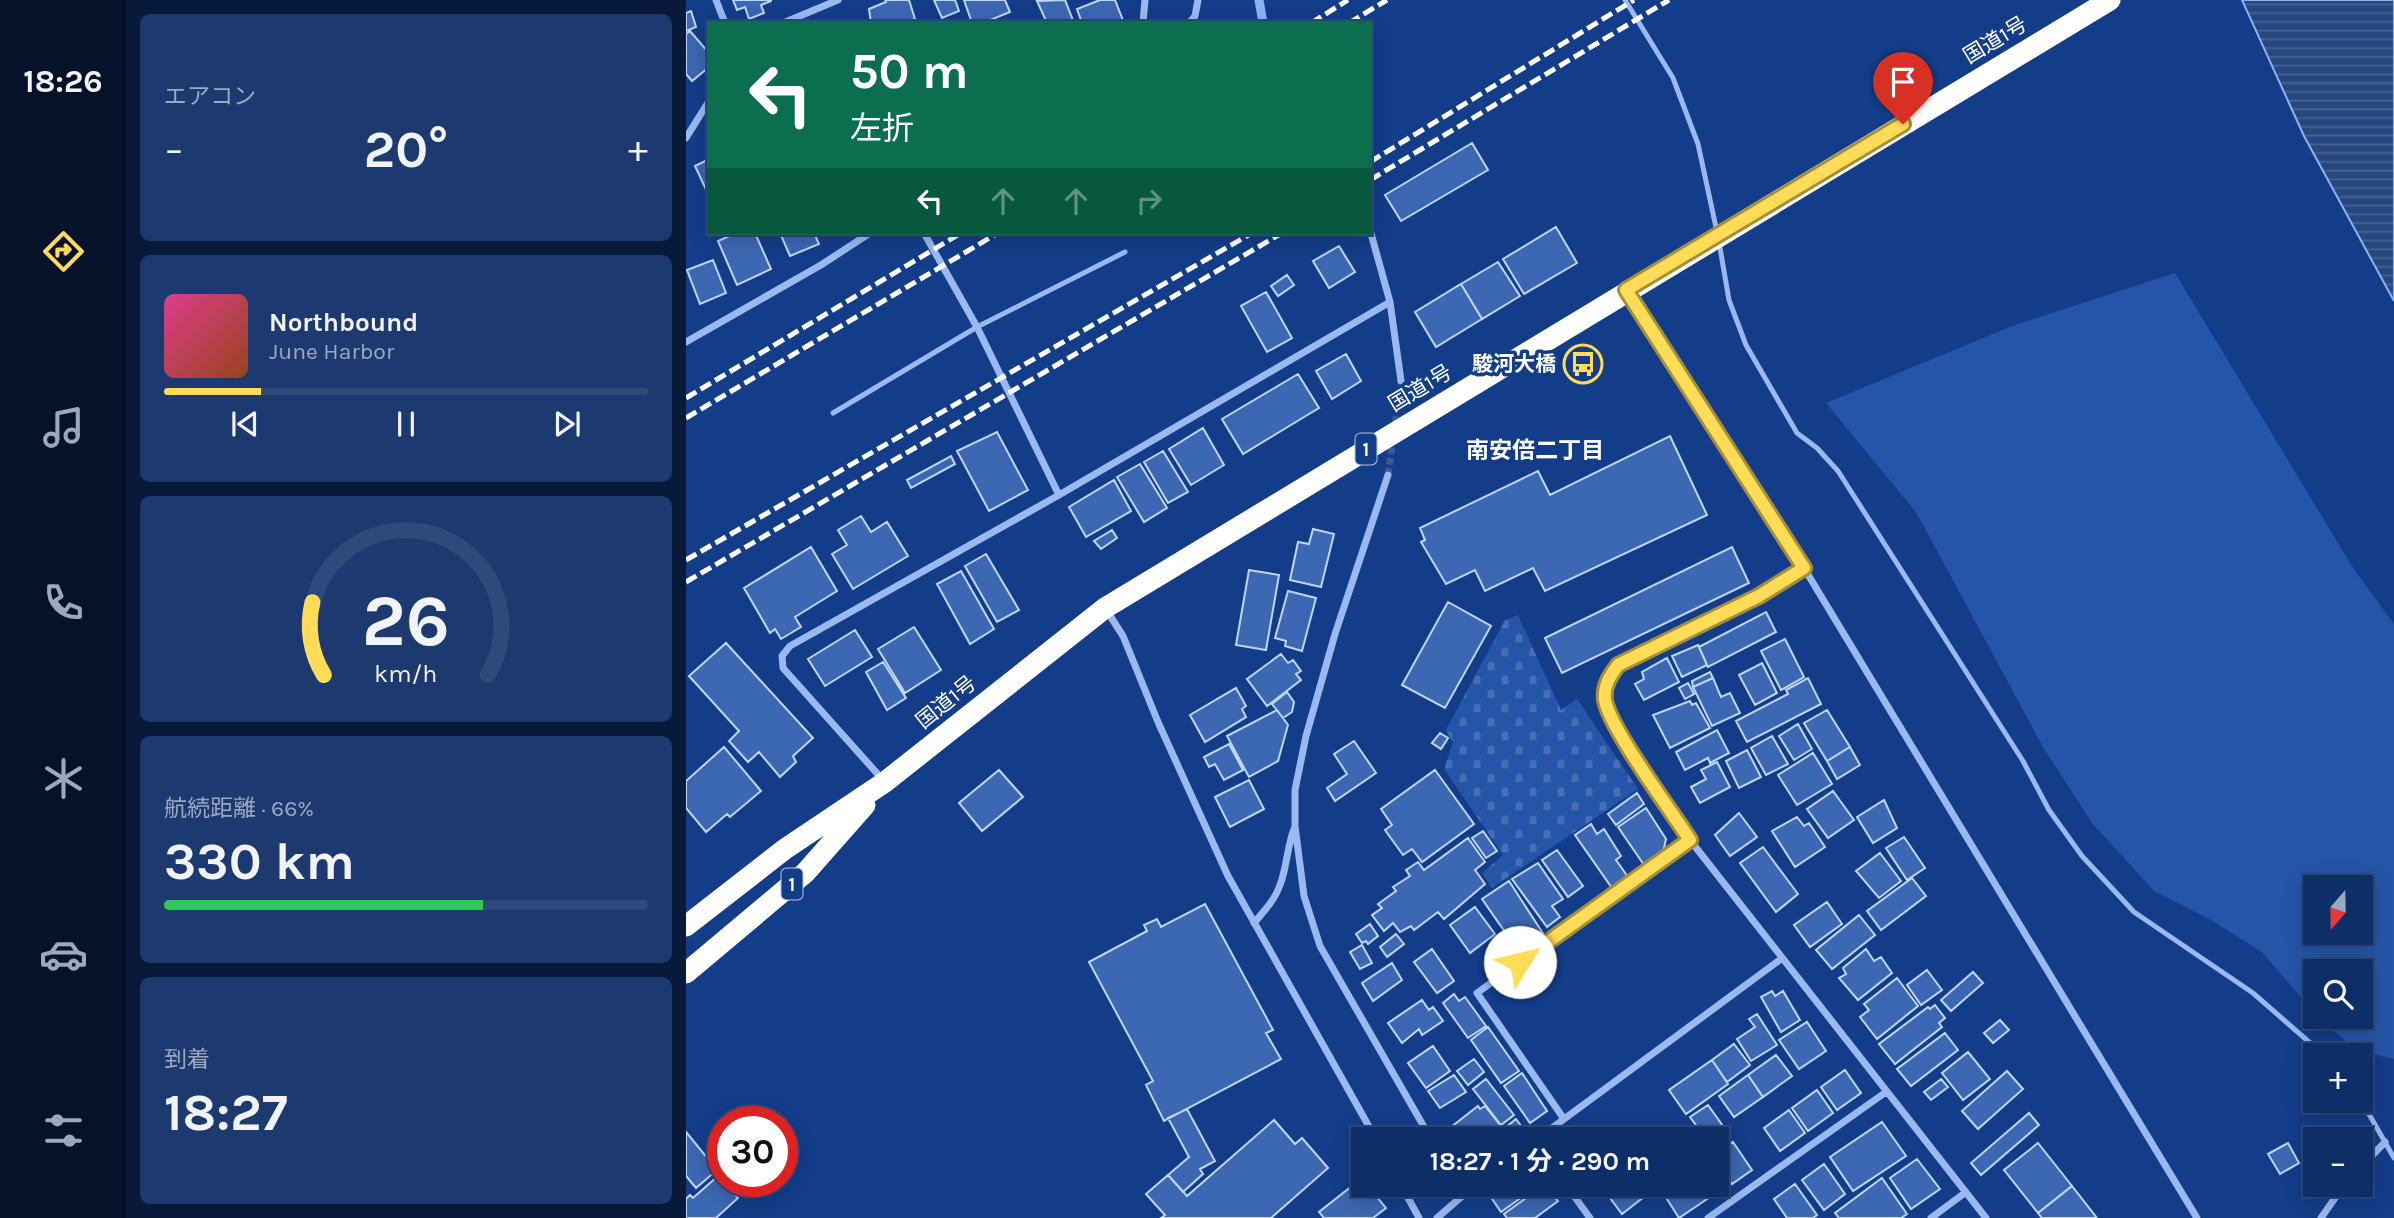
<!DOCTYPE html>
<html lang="ja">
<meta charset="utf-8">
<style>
body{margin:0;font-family:Karla,"Noto Sans JP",sans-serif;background:#1c3a70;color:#f1f3f6;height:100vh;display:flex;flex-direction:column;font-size:26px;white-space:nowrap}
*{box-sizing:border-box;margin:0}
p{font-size:23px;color:#9ba8c0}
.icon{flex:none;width:38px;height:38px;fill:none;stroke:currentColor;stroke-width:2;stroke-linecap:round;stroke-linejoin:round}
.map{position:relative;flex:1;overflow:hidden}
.panel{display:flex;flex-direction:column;gap:14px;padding:14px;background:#081939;width:560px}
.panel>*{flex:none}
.banner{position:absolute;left:21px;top:21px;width:665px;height:214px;border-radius:0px;box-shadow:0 4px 18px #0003,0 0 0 2px #2e4a7b;background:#0b6e4f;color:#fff;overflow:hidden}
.needle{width:46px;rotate:200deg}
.fabs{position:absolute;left:1617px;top:875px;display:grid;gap:14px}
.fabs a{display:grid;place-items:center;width:70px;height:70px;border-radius:0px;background:#0e2e67;box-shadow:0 4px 18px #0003,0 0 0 2px #2e4a7b;font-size:35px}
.speed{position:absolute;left:21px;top:1106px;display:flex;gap:14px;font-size:35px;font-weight:700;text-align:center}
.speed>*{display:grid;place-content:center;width:91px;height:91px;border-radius:50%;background:#0e2e67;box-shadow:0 4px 18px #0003,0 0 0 2px #2e4a7b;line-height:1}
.speed .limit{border:10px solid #d22;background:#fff;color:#111}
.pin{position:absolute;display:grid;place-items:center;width:60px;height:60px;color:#fff;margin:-72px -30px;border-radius:50% 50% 50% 0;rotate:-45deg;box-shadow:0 0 7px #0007}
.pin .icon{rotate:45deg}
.me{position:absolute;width:77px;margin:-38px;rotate:54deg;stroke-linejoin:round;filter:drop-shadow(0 0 5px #0008)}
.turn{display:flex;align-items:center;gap:24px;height:147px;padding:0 28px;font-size:32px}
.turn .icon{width:91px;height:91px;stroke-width:2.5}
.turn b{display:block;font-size:49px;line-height:60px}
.lanes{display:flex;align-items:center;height:66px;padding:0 28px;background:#0003;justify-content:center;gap:35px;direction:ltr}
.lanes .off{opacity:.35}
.big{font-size:52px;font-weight:700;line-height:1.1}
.panel .widget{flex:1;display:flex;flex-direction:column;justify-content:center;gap:10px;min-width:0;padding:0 24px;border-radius:10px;background:#1c3a70}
.panel .dial{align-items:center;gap:0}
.dial svg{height:182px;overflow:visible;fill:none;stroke:#2e4a7b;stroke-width:7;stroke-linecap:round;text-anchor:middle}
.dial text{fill:#f1f3f6;stroke:none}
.song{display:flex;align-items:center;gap:21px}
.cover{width:84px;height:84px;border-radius:10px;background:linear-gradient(135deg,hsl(330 70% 55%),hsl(20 70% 35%))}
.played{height:7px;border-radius:4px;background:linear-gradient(90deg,#ffdc58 20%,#2e4a7b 20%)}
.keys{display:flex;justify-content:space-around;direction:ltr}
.heat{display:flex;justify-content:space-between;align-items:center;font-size:38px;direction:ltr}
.charge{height:10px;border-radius:5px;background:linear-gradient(90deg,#34c759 66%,#2e4a7b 0)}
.trip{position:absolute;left:665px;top:1127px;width:378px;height:70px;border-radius:0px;background:#0e2e67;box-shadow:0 4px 18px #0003,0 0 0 2px #2e4a7b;font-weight:700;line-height:70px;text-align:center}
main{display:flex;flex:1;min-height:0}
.tabs{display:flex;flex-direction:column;width:126px;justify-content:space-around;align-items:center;background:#061229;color:#9ba8c0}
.tabs .icon{width:49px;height:49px}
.tabs .current{color:#ffdc58}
.tabs b{font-size:32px;color:#f1f3f6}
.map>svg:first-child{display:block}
</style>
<main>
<nav class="tabs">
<b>18:26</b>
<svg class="icon current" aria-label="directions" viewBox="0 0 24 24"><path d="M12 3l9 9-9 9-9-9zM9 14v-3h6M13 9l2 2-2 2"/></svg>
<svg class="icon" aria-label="music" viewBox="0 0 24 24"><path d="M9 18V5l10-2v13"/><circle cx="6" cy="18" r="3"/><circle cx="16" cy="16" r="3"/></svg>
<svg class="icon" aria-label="phone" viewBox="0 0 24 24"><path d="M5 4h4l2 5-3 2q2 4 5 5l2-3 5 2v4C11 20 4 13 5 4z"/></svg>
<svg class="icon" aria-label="climate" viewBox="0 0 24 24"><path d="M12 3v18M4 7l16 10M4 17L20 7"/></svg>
<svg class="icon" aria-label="car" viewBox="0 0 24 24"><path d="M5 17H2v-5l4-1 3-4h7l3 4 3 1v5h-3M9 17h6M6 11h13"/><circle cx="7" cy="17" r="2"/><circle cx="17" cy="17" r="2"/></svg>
<svg class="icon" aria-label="filters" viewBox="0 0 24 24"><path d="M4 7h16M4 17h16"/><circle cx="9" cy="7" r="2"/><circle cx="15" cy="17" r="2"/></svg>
</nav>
<section class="panel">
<div class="widget"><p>エアコン</p>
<div class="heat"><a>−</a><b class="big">20°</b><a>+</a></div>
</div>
<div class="widget">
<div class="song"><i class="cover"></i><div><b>Northbound</b><p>June Harbor</p></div></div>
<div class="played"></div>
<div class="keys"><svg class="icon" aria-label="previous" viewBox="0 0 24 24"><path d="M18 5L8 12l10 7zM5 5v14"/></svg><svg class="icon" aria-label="pause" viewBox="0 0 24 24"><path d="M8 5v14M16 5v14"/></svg><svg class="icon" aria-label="next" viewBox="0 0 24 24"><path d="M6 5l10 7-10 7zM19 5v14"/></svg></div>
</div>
<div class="widget dial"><svg viewBox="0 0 100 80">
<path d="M14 69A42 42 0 1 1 86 69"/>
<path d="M14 69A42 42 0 0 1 9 37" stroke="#ffdc58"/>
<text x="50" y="56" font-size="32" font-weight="700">26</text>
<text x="50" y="72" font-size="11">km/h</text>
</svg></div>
<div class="widget"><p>航続距離 · 66%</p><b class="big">330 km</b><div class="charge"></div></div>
<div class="widget"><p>到着</p><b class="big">18:27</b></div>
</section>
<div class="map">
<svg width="1708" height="1218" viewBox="0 0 1708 1218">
<defs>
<pattern id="cemetery-stones" width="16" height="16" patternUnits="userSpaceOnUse" patternTransform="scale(1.75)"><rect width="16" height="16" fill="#2555a8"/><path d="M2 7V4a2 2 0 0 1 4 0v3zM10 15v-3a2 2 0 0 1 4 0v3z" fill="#466eb5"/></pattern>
<pattern id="water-rules" width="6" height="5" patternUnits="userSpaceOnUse" patternTransform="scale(1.75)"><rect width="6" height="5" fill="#27477f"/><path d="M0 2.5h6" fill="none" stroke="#476392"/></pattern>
</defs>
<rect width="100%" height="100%" fill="#133d89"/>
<path fill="url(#cemetery-stones)" d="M832,615L875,710L891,699L952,789L806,888L796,873L817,855L758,769L767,743L760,730L819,620Z"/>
<path fill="#2555a8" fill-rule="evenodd" d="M1489,273L1667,568L1708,624V1059L1668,1049L1633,1017H1675V971H1629V1014L1576,952L1525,920L1468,891L1406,823L1357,747L1230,512L1140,403L1326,326ZM1629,887H1675V933H1629Z"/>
<path fill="url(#water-rules)" stroke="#8bb3f3" stroke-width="2" d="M1556,0H1708V301L1618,136Z"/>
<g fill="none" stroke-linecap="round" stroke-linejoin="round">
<path stroke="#8bb3f3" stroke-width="9" d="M573,0L577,23"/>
</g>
<path fill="#3c67b2" stroke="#bfd6fc" stroke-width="2" d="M47,0H85V1L75,5L78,13L63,19L59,7L51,10Z
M199,0H223L229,19L217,23H185L183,9L200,2Z
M248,0H269L273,11L256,18Z
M278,0H319L324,12L297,23H286Z
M379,0L388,23H361L351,1Z
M414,0H429L438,23H396L391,9Z
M5,11L10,27L0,31V13Z
M4,31L23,53V67L6,81L0,74V34Z
M786,143L802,170L715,221L699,195Z
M23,159V196L9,166Z
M870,227L891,263L838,294L817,259Z
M50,233H69L85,269L51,285L32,241Z
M94,233H128L133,244L104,256Z
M653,246L669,272L643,288L627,261Z
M27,260L40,293L14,304L1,270Z
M812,262L834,296L796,319L775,284Z
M601,275L608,285L592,296L585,286Z
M775,284L796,319L750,347L729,312Z
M580,292L606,338L581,352L555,306Z
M660,354L675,381L646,399L630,371Z
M612,374L633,408L557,454L536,419Z
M517,428L538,465L505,485L483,449Z
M311,432L342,490L303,511L271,451Z
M984,436L1021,515L859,591L847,568L799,591L789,570L760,584L735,542L739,540L734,528L852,471L864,495Z
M477,451L502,492L482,503L458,462Z
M265,456L269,464L225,488L221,480Z
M454,464L481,508L458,522L431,477Z
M428,480L445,511L400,537L383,507Z
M175,516L185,532L201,522L222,556L167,589L146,554L161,545L152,530Z
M627,529L648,534L635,587L604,580L612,542L623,544Z
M426,530L431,538L415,549L408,541Z
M125,547L151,591L109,617L115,627L95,639L89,629L84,633L58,588Z
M1046,547L1063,583L876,673L859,638Z
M300,554L333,610L311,622L279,566Z
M563,570L593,575L580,650L550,645Z
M275,571L308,629L284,644L251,584Z
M602,591L630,598L616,651L599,646L600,641L589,638Z
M762,602L805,626L759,708L716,685Z
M1080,612L1090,632L1022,667L1013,647Z
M228,627L255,670L219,693L192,649Z
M169,630L186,657L139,686L122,659Z
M1099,639L1118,677L1095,690L1075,651Z
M40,643L127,738L107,756L110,762L94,777L73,752L62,762L43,741L53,731L3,676Z
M1012,645L1021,665L996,677L986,656Z
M595,654L602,663L607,660L615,671L610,674L615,680L581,706L561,679Z
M981,658L993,682L958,700L949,684L958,679L956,672Z
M197,662L220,698L201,710L180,672Z
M1076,663L1091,693L1069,705L1053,675Z
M1024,672L1027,678L1007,687L1006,681Z
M1027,678L1035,697L1044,693L1054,713L1026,726L1007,687Z
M1122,678L1135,704L1061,742L1050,721L1102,694L1100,690Z
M1002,683L1008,694L999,699L993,688Z
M550,688L560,706L556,709L560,717L519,742L504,715Z
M601,692L608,702L606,712L597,718L586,704Z
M1004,701L1006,705L1010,703L1024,728L984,748L967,715Z
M591,710L602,725L592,761L563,777L541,736Z
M1141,710L1164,747L1141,761L1118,723Z
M1112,724L1126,749L1108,760L1093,736Z
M1031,730L1043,753L1024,763L1022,758L999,770L990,752Z
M754,733L762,738L755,749L746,743Z
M1086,736L1102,764L1080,775L1065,748Z
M668,741L690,773L649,801L641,788L661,774L648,754Z
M543,744L557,770L538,780L529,764L523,767L518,757Z
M38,747L75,791L44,817L41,814L20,832L0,808V781Z
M1164,747L1174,765L1151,779L1141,761Z
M1061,750L1075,777L1053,788L1040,761Z
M1127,753L1146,784L1111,805L1092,775Z
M1031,762L1044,787L1014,803L1005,787L1020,779L1015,770Z
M313,770L337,797L296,831L273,803Z
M749,770L788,824L736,862L726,849L717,855L699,830L706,825L695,809Z
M563,780L578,809L544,827L529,797Z
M1147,791L1168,820L1142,838L1121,809Z
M951,793L958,804L930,825L922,814Z
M1198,800L1211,828L1187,843L1171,817Z
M960,808L980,839L977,853L958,865L932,827Z
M1053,813L1071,837L1044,856L1029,835Z
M1111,817L1118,826L1123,823L1139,847L1109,867L1086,831Z
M905,824L911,834L918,829L935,856L930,860L942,877L926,888L889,835Z
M797,831L811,851L800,858L786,838Z
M1218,837L1239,868L1221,880L1200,848Z
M782,838L799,862L789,870L799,884L758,919L752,912L728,930L725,926L714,932L707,923L698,931L686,915L696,908L692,904L710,891L707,887L724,876L720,870L732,862L738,870Z
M1077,847L1112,894L1090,912L1054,863Z
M871,850L897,886L882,897L856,860Z
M1194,853L1215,881L1193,898L1170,871Z
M852,863L877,899L866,906L874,917L861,927L826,879Z
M1226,878L1240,896L1195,930L1181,911Z
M823,881L858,935L848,942L845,938L833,952L796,899Z
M1141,902L1156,924L1124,947L1108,925Z
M519,904L587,1030L580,1033L595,1059L478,1121L460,1085L467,1081L403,962L461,931L458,925L471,919L475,927Z
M789,907L809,934L784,953L764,925Z
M1173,915L1189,935L1146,969L1130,950Z
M684,924L692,936L682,944L680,941L676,943L670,934Z
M710,934L718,944L701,957L694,947Z
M676,945L686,963L674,969L664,952Z
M746,949L768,981L751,993L728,962Z
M1180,949L1188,961L1195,957L1206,973L1172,1000L1153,978L1160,974L1157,968Z
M706,963L716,980L687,1001L676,983Z
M1241,970L1256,990L1235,1005L1221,985Z
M1287,972L1297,983L1265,1011L1255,1000Z
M1211,978L1232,1006L1191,1039L1174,1017L1183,1010L1178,1004Z
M1086,991L1089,996L1097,991L1114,1020L1095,1032L1075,997Z
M768,994L773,1001L779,997L800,1026L782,1038L757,1003Z
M736,1000L743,1010L747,1007L757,1021L736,1035L733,1029L716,1043L702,1023Z
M1249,1005L1259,1018L1253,1023L1256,1027L1209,1064L1193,1044L1242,1007L1244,1009Z
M1071,1014L1091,1045L1065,1061L1051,1039L1069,1027L1063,1019Z
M1314,1020L1323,1030L1307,1043L1298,1033Z
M1121,1022L1140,1051L1113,1069L1093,1040Z
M802,1027L833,1071L815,1083L785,1040Z
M1259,1033L1272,1050L1225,1086L1211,1069Z
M1048,1044L1064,1065L1041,1082L1026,1060Z
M747,1046L764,1071L740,1088L722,1063Z
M1282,1052L1304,1079L1277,1100L1256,1073Z
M1090,1055L1106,1076L1077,1097L1062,1075Z
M788,1059L798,1072L782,1085L771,1071Z
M1026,1060L1042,1084L1000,1114L983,1090Z
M1159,1070L1175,1093L1151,1110L1135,1087Z
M1321,1071L1337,1089L1292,1129L1276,1111Z
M836,1073L861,1111L844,1123L818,1086Z
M768,1075L780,1092L754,1108L742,1091Z
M1062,1075L1077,1097L1048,1117L1033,1096Z
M800,1079L828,1115L815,1125L787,1089Z
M1255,1079L1262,1087L1245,1100L1238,1092Z
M1131,1090L1147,1113L1122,1131L1106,1108Z
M1022,1105L1044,1136L1031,1145V1139H1020L1004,1117Z
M792,1106L794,1109L799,1106L814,1125L796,1139H765L760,1131Z
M501,1109L529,1161L514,1169L517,1174L497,1192L482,1175L503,1157L482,1118Z
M1103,1110L1119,1133L1094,1151L1078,1128Z
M1343,1113L1353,1125L1295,1175L1285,1163Z
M830,1119L841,1134L834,1139H805Z
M588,1120L609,1144L616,1138L642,1168L585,1218H475L479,1215L460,1194L482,1175L501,1196Z
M1196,1122L1220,1156L1167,1191L1144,1157Z
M0,1132L31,1170L10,1188L0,1176Z
M1047,1142L1066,1170L1046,1184L1031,1162V1153Z
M1352,1143L1386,1186L1352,1213L1318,1170Z
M1602,1143L1613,1163L1594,1174L1582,1154Z
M1231,1159L1254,1189L1225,1209L1204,1178Z
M1138,1164L1159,1194L1138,1210L1116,1180Z
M32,1176L52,1198L30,1218H0V1199L4,1195L7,1198Z
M676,1178L677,1185H681L700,1208L687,1218H638L633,1212Z
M1196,1178L1221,1214L1215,1218H1153L1149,1213Z
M1109,1184L1131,1215L1127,1218H1101L1088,1199Z
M807,1185H853L815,1212L800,1190Z
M858,1185L872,1201L849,1218H821L818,1214Z
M934,1185H957L963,1193L936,1214L921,1194Z
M972,1185H1029L1033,1191L993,1218Z
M1386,1186L1411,1218H1356L1352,1213Z"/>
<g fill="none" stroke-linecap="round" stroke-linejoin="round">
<path stroke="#365a9b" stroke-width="7" stroke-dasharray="7 3.5" stroke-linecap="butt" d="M702,475L715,381"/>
<path stroke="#99b9f0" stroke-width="5" d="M939,0L987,78L1012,144L1031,232
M1033,242L1043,300L1060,345L1111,433L1131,448L1152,471L1337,761L1363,810L1396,856L1448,912L1567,993L1638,1055
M147,413L291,327L439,252
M1675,1100L1708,1158"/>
<path stroke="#99b9f0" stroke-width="7" d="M30,0L39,23
M97,23L152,0
M457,23L459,0
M503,23L509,16L512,0
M0,138L23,101
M684,230L704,302L715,381
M238,233L291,327L373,495
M943,294L1118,568L1511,1218
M0,342L135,265L184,233
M702,475L649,634L620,736L609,790V826L618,896L634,946L745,1139
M1118,568L1073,596L931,665L921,680L919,699L927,721L1004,840L1300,1218
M421,611L437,636L472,722L542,876L690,1139
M197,780L97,668L96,656L104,646L373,495L704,302
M568,923C578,911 589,900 594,885C601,867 601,847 608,829
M878,1119L791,993L1004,840
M851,1139L1095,959
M1675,1167L1699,1142
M715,1185L733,1218
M771,1185L776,1194
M880,1185L904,1218
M751,1218L789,1185
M1022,1218L1200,1092
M1245,1218L1280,1192
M1635,1218L1658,1185"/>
<path stroke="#fff" stroke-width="21" d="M0,926L99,849L199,782L419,608L1424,0
M0,973L119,873L179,805"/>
<path stroke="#fff" stroke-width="5" stroke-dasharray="12 5" stroke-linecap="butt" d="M625,23L662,0
M663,23L701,0
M684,162L948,0
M684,180L983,0
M0,398L275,233
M0,418L312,233
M0,560L566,233
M0,582L596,233"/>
</g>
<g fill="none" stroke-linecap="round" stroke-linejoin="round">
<defs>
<path id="route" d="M834,962L1004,840C986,812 923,727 919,700C917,686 924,676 932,665L1073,596L1118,568L940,290L1217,124"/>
</defs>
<use href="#route" stroke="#a68f39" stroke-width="18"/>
<use href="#route" stroke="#ffdc58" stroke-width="12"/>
</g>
<defs>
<symbol id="bus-ring" viewBox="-11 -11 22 22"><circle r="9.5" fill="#133d89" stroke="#ffdc58" stroke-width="1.5"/><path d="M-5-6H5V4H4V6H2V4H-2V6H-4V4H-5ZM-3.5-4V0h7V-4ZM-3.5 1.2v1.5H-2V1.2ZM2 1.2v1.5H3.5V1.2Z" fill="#ffdc58"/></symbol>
</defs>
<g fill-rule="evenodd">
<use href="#bus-ring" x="875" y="342" width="44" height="44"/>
</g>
<g text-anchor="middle" stroke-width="7" stroke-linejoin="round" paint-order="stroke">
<g fill="#133d89" stroke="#b8c5dc" stroke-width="2">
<rect x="669.5" y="433.5" width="21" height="31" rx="5"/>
<rect x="95.5" y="868.5" width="21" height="31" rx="5"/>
</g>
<g font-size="19" font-weight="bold" fill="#fff">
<text x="680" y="456">1</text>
<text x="106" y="891">1</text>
</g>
<g font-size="21" fill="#fff" stroke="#133d89">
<text transform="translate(1309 40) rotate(-31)" y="7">国道1号</text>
<text transform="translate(734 388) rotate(-31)" y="7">国道1号</text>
<text transform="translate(260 702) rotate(-39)" y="7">国道1号</text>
</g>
<g font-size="21" font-weight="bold" fill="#fff" stroke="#133d89" text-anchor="end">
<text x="870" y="371">駿河大橋</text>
</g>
<g font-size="23" font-weight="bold" fill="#fff" stroke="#133d89">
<text x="849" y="458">南安倍二丁目</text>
</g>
</g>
</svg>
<div class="fabs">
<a><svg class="needle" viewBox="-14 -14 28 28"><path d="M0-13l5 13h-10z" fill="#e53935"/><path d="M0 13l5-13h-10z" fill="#9ba8c0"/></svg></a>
<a><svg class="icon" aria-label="search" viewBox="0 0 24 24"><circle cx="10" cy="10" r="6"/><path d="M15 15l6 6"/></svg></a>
<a>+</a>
<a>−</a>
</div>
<div class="speed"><div class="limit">30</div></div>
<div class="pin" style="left:1217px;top:124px;background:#d93025"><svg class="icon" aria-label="arrive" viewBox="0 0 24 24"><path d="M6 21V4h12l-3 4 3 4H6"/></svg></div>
<svg class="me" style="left:834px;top:962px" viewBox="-20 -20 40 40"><circle r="19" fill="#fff"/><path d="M0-13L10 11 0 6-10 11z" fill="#ffdc58"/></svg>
<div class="trip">18:27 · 1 分 · 290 m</div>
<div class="banner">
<div class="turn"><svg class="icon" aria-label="left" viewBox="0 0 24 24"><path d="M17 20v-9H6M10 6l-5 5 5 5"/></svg><div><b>50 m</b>左折</div></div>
<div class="lanes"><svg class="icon" aria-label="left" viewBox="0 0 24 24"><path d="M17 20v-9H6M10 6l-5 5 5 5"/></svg><svg class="icon off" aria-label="ahead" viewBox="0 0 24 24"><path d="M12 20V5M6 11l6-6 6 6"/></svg><svg class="icon off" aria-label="ahead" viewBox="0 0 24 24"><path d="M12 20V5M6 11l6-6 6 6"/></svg><svg class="icon off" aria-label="right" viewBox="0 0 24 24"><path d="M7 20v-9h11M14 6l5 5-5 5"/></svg></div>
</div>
</div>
</main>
